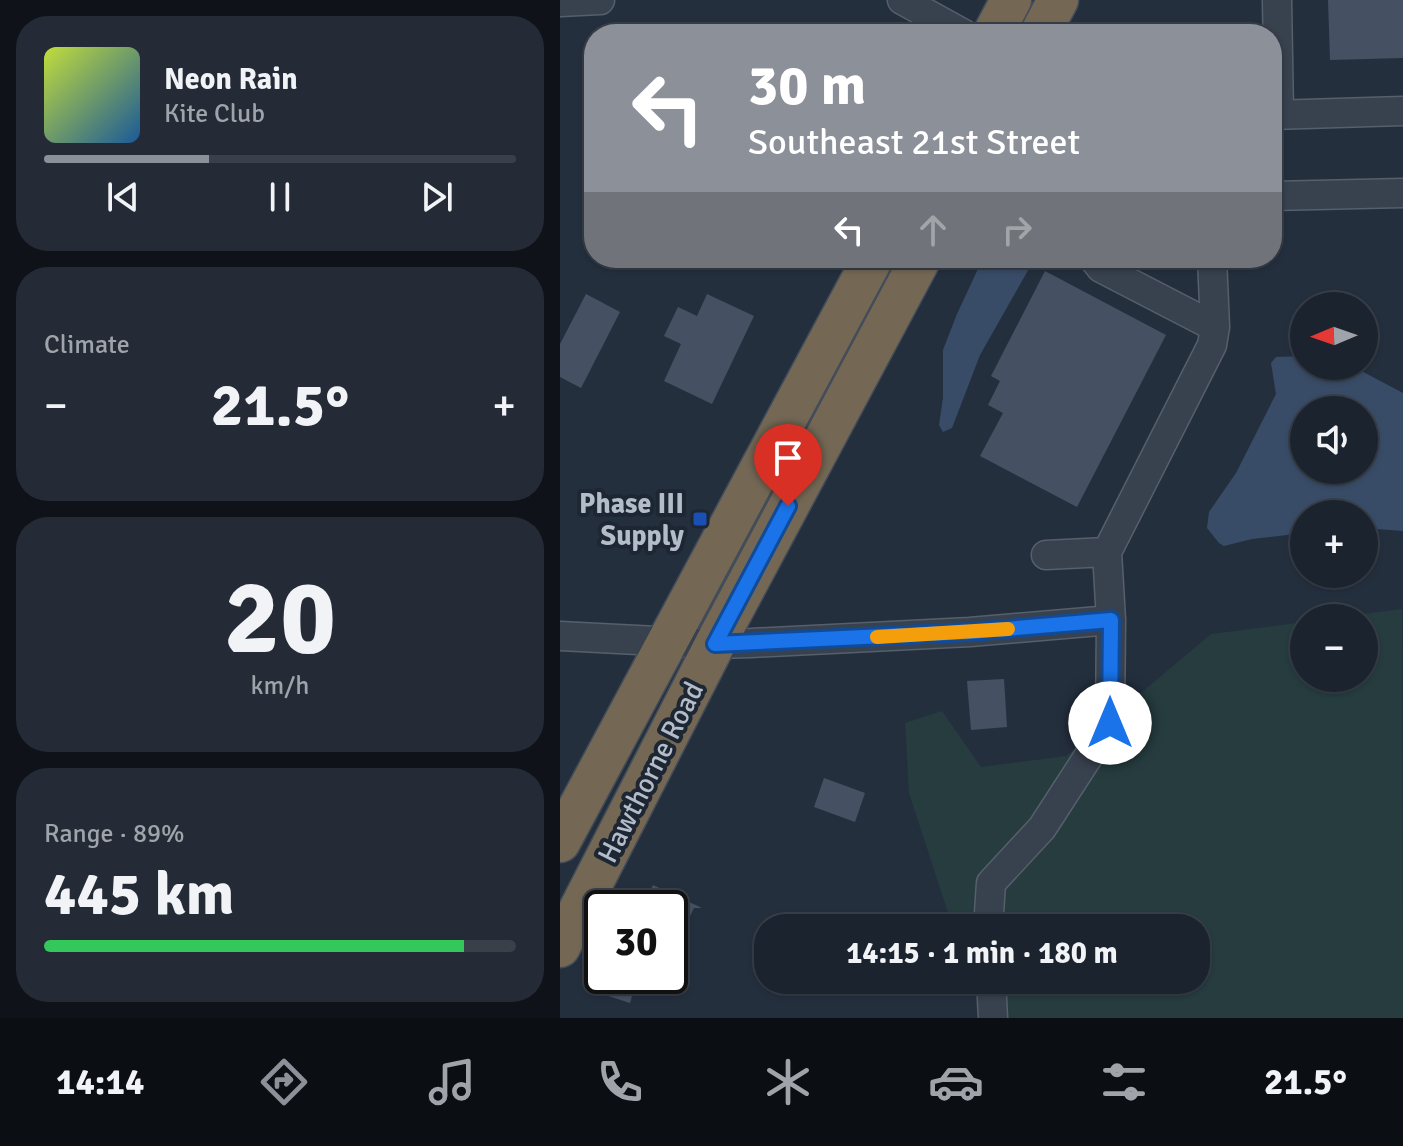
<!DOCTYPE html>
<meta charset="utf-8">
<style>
body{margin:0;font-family:Signika,sans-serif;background:#242b36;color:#f1f3f6;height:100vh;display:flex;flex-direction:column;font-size:30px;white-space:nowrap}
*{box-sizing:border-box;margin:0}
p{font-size:26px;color:#a0a4aa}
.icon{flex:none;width:44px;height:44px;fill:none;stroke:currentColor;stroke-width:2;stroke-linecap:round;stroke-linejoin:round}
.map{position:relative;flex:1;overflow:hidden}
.panel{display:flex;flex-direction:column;gap:16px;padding:16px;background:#0f1319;width:560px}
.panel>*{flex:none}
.hud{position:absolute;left:24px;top:24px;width:698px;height:244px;border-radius:32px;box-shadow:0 2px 6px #0004,0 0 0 2px #39404a;background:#8c9099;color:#fff;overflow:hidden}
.needle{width:52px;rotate:268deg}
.fabs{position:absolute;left:730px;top:292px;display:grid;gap:16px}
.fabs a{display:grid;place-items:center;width:88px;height:88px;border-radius:50%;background:#1b232e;box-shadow:0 2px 6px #0004,0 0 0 2px #39404a;font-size:40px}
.speed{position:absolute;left:24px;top:890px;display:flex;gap:16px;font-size:40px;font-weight:700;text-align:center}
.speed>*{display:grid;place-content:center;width:104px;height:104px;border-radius:50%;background:#1b232e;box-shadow:0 2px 6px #0004,0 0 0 2px #39404a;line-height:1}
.speed .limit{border:4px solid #111;border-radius:12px;background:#fff;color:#111}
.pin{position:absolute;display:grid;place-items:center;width:68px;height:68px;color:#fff;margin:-82px -34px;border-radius:50% 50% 50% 0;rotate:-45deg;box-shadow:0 0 8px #0007}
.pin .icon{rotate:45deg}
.me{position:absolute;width:88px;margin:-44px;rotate:0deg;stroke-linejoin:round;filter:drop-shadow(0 0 6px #0008)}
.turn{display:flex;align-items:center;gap:28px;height:168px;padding:0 32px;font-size:36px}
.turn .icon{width:104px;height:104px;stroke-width:2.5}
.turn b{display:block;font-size:56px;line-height:68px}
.lanes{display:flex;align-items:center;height:76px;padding:0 32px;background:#0003;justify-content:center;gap:40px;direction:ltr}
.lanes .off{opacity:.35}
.big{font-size:60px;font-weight:800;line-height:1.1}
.panel .tile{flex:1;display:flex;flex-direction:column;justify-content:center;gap:12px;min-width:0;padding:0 28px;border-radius:32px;background:#242b36}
.panel .dial{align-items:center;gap:0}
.dial b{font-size:104px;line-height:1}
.song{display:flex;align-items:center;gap:24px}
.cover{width:96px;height:96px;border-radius:12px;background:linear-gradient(135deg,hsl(70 70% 55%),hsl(210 70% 35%))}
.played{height:8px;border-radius:4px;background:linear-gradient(90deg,#8c9099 35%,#39404a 35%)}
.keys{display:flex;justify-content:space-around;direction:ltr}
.heat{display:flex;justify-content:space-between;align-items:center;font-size:44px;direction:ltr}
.charge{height:12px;border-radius:6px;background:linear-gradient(90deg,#34c759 89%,#39404a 0)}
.trip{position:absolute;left:194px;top:914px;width:456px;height:80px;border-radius:32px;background:#1b232e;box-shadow:0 2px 6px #0004,0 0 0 2px #39404a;font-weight:800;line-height:80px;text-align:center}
.tabs{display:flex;height:128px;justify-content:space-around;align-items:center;background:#0b0e12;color:#a0a4aa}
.tabs .icon{width:56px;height:56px}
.tabs .current{color:#8c9099}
.tabs b{font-size:36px;color:#f1f3f6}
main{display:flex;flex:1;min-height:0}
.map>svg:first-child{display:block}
</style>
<main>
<section class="panel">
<div class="tile">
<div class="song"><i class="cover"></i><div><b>Neon Rain</b><p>Kite Club</p></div></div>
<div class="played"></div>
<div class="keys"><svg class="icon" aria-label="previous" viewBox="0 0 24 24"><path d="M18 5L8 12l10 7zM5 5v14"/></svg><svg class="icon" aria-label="pause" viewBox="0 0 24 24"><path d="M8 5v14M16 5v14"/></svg><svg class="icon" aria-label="next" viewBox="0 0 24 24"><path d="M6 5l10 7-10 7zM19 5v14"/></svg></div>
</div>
<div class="tile"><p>Climate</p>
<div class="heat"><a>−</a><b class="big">21.5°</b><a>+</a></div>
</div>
<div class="tile dial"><b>20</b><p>km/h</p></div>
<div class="tile"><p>Range · 89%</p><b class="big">445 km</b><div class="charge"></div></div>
</section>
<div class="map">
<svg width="843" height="1018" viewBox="0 0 843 1018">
<rect width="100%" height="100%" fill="#242f3e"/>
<path fill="#263c3f" d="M842,609L843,1018H437L422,980H636V928H393L349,793L345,723L382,711L421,767L506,756L651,634L744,622V678H804V618H772Z"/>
<path fill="#394c67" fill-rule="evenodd" d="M423,258H475L420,355L392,428L383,432L379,425L383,398V350L397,314Z
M744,356V366H792L843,393V531L804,528V514H744V533L692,539L664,546L659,543L647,528L649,512L676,473L716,394L711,363L716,357ZM744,410H804V470H744Z"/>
<path fill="#455162" d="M768,0H843V58L770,60Z
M485,271L606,335L517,507L420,456L443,413L428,405L440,381L431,376Z
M26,294L60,312L21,388L0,377V344Z
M147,294L194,316L152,404L104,381L121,344L104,336L118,307L137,316Z
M444,679L447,727L411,730L407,681Z
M264,778L305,793L295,822L254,807Z
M93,885L142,908H134L110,958V908H82Z
M44,976H78L70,1003L39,993Z"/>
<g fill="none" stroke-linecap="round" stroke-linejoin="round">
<defs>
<path id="minor" d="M342,0L404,34
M717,0L719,114
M0,2L40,0
M712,115L843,111
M712,196L843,193
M533,258L541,268L655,327
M486,555L547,552L652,345L655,327L652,258
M0,636L155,644L191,643L410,632L551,620
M428,928L431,883L482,828L550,723L551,620L547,552
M431,980L433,1018"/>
<path id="highway" d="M433,34L451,0
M480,34L498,0
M0,842L313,258
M0,947L155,644L361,258"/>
</defs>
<use href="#minor" stroke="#565f6c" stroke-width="31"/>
<use href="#highway" stroke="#434c59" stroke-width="43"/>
<use href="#minor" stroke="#38414e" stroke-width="28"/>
<use href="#highway" stroke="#746855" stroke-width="40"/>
</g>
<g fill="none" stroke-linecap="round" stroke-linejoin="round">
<defs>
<path id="route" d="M228,506L155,644L410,632L551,620L550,723"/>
</defs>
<use href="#route" stroke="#114b97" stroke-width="20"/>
<use href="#route" stroke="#1a73e8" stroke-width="14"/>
<path stroke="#f59e0b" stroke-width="14" d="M317,637L448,629"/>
</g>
<rect fill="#1a4fb4" stroke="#1d2633" stroke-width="3" x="132" y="511" width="16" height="16" rx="4"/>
<g text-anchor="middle" stroke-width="8" stroke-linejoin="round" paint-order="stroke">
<g font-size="28" font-weight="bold" fill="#b4bcc9" stroke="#1d2633" text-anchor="end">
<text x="124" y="513">Phase III<tspan x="124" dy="32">Supply</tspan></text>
</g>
<g font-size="28" fill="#b4bcc9" stroke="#1d2633">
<text transform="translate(90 772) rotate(-63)" y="10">Hawthorne Road</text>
</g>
</g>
</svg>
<div class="fabs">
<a><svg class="needle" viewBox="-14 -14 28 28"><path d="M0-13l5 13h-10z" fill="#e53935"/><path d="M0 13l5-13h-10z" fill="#a0a4aa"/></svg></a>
<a><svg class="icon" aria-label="sound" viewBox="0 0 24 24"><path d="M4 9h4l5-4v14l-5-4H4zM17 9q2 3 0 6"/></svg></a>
<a>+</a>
<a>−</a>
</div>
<div class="speed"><div class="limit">30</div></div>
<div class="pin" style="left:228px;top:506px;background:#d93025"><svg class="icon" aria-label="arrive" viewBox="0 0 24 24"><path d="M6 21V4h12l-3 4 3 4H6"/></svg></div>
<svg class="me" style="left:550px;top:723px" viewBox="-20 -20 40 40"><circle r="19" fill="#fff"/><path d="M0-13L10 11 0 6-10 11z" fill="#1a73e8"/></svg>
<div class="trip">14:15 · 1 min · 180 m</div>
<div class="hud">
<div class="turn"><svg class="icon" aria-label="left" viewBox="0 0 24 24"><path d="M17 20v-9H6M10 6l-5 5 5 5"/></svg><div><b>30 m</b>Southeast 21st Street</div></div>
<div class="lanes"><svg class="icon" aria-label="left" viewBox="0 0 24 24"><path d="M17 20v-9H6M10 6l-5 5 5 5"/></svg><svg class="icon off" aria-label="ahead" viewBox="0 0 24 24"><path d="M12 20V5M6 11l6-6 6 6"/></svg><svg class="icon off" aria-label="right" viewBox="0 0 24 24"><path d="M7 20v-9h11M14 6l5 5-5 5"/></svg></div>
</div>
</div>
</main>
<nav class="tabs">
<b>14:14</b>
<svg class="icon current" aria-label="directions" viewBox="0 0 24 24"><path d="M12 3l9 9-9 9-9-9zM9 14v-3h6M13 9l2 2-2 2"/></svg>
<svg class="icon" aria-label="music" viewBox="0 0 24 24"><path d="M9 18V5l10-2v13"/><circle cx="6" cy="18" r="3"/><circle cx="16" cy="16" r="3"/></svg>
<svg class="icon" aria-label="phone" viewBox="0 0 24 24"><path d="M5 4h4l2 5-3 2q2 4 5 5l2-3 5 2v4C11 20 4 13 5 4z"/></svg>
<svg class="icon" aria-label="climate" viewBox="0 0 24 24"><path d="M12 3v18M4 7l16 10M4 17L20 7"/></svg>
<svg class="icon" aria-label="car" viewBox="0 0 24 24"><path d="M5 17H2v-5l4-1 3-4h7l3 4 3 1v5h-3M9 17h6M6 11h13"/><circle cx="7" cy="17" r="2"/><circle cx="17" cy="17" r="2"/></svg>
<svg class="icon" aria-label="filters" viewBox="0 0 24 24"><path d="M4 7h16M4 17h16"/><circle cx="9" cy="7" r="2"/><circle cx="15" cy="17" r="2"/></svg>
<b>21.5°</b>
</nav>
